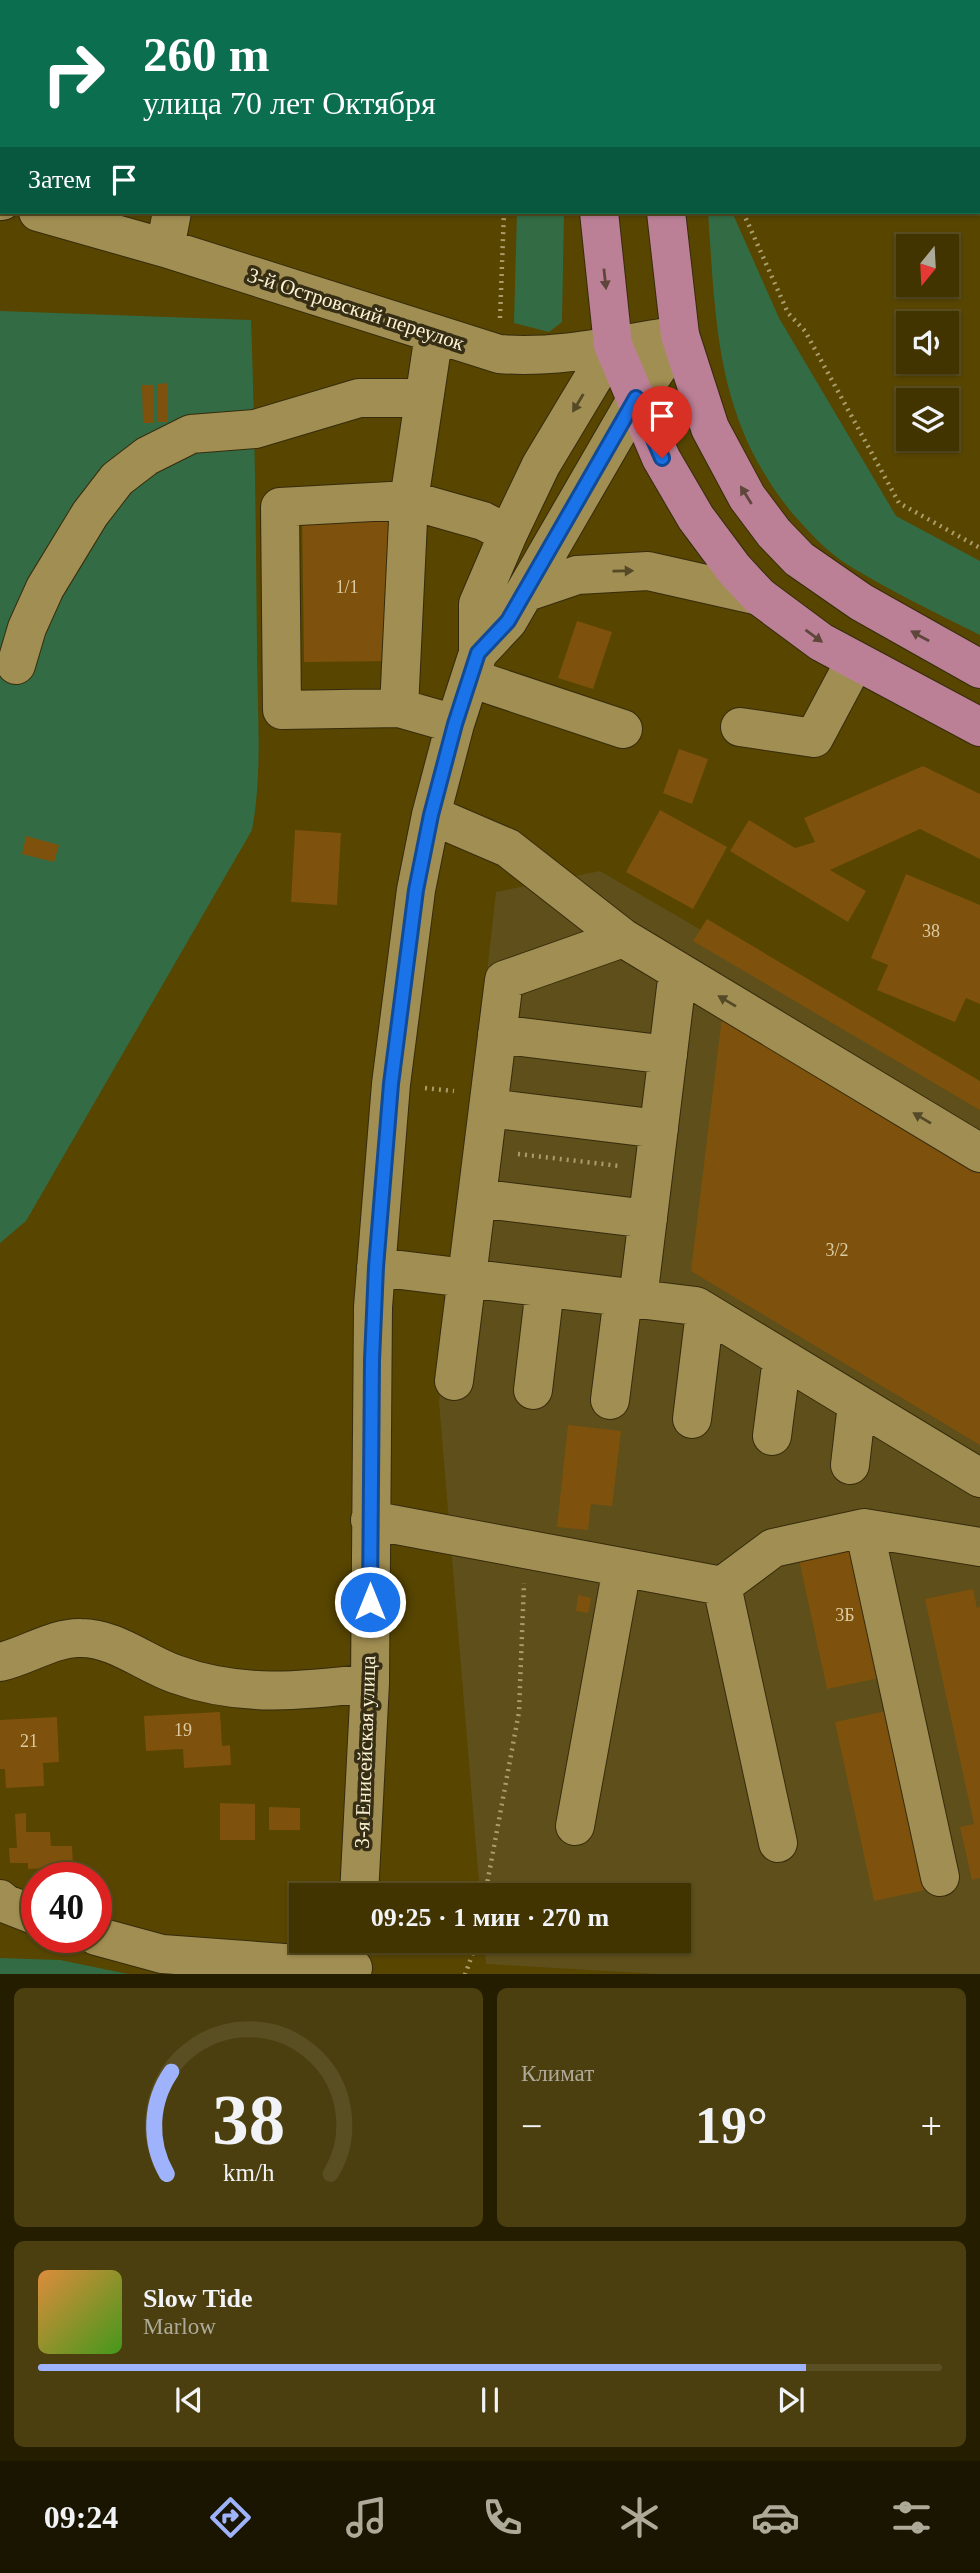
<!DOCTYPE html>
<html lang="ru">
<meta charset="utf-8">
<style>
body{margin:0;font-family:"Times New Roman",serif;background:#4c3f0f;color:#f1f3f6;height:100vh;display:flex;flex-direction:column;font-size:26px;white-space:nowrap}
*{box-sizing:border-box;margin:0}
p{font-size:23px;color:#aeaa99}
.icon{flex:none;width:38px;height:38px;fill:none;stroke:currentColor;stroke-width:2;stroke-linecap:round;stroke-linejoin:round}
.map{position:relative;height:1974px;overflow:hidden}
.panel{display:flex;flex-direction:column;gap:14px;padding:14px;background:#241d00;flex:1}
.panel>*{flex:none}
.hud{position:absolute;left:0px;top:0px;width:980px;height:214px;box-shadow:0 2px 5px #0004,0 0 0 2px #5a4f22;background:#0b6e4f;color:#fff;overflow:hidden}
.needle{width:46px;rotate:198deg}
.controls{position:absolute;left:896px;top:234px;display:grid;gap:14px}
.controls a{display:grid;place-items:center;width:63px;height:63px;border-radius:0px;background:#413400;box-shadow:0 2px 5px #0004,0 0 0 2px #5a4f22;font-size:35px}
.speed{position:absolute;left:21px;top:1862px;display:flex;gap:14px;font-size:35px;font-weight:700;text-align:center}
.speed>*{display:grid;place-content:center;width:91px;height:91px;border-radius:50%;background:#413400;box-shadow:0 2px 5px #0004,0 0 0 2px #5a4f22;line-height:1}
.speed .limit{border:10px solid #d22;background:#fff;color:#111}
.pin{position:absolute;display:grid;place-items:center;width:60px;height:60px;color:#fff;margin:-72px -30px;border-radius:50% 50% 50% 0;rotate:-45deg;box-shadow:0 0 7px #0007}
.pin .icon{rotate:45deg}
.me{position:absolute;width:77px;margin:-38px;rotate:0deg;stroke-linejoin:round;filter:drop-shadow(0 0 5px #0008)}
.turn{display:flex;align-items:center;gap:24px;height:147px;padding:0 28px;font-size:32px}
.turn .icon{width:91px;height:91px;stroke-width:2.5}
.turn b{display:block;font-size:49px;line-height:60px}
.then{display:flex;align-items:center;height:66px;padding:0 28px;background:#0003;gap:14px;font-size:26px}
.big{font-size:52px;font-weight:600;line-height:1.1}
.panel .widget{flex:1;display:flex;flex-direction:column;justify-content:center;gap:10px;min-width:0;padding:0 24px;border-radius:10px;background:#4c3f0f}
.panel .dial{align-items:center;gap:0}
.dial svg{height:182px;overflow:visible;fill:none;stroke:#5a4f22;stroke-width:7;stroke-linecap:round;text-anchor:middle}
.dial text{fill:#f1f3f6;stroke:none}
.song{display:flex;align-items:center;gap:21px}
.cover{width:84px;height:84px;border-radius:10px;background:linear-gradient(135deg,hsl(30 70% 55%),hsl(100 70% 35%))}
.played{height:7px;border-radius:4px;background:linear-gradient(90deg,#9fb3fd 85%,#5a4f22 85%)}
.keys{display:flex;justify-content:space-around;direction:ltr}
.heat{display:flex;justify-content:space-between;align-items:center;font-size:38px;direction:ltr}
.panel .tiles{flex:1;display:grid;gap:14px;grid-template-columns:1fr 1fr}
.widget:last-child{grid-column:span 2}
.trip{position:absolute;left:289px;top:1883px;width:402px;height:70px;border-radius:0px;background:#413400;box-shadow:0 2px 5px #0004,0 0 0 2px #5a4f22;font-weight:600;line-height:70px;text-align:center}
.tabs{display:flex;height:112px;justify-content:space-around;align-items:center;background:#1a1500;color:#aeaa99}
.tabs .icon{width:49px;height:49px}
.tabs .active{color:#9fb3fd}
.tabs b{font-size:32px;color:#f1f3f6}
.map>svg:first-child{display:block}
</style>
<div class="map">
<svg width="980" height="1975" viewBox="0 0 980 1975">
<rect width="100%" height="100%" fill="#574500"/>
<path fill="#5f4f1a" d="M600,871L980,1093V1974L675,1975L486,1964L484,1941H679V1895H480L439,1402L496,892Z"/>
<path fill="#336c44" d="M517,212H564L562,322L549,332L514,323Z
M708,212H732L779,318L896,516L980,561V635C936,613 890,591 848,565C827,552 809,532 793,514C716,421 716,326 708,212Z
M0,311L251,320C255,430 256,540 257,650C257,709 263,772 252,830L26,1221L0,1243Z
M0,1958L60,1960L128,1974H0Z"/>
<path fill="#7e520c" d="M168,383V422H158V384Z
M142,385H153V423H143Z
M389,512L392,661L304,662L302,513Z
M577,621L612,632L593,689L558,678Z
M679,749L708,759L692,804L663,793Z
M923,766L980,794V859L920,829L830,870L866,891L848,922L730,851L749,820L795,848L815,842L804,818Z
M660,810L727,847L693,909L626,872Z
M295,830L341,833L337,905L291,902Z
M26,836L59,845L54,862L22,854Z
M906,874L980,905V1004L966,998L955,1022L877,990L888,965L871,958Z
M707,919L980,1081V1110L693,941Z
M722,1017L980,1173V1445L691,1271Z
M568,1425L621,1431L612,1506L591,1504L588,1530L557,1527Z
M864,1541L893,1675L827,1689L798,1555Z
M973,1589L977,1608L980,1607V1878L972,1880L960,1827L974,1824L925,1599Z
M578,1595L591,1598L588,1613L576,1611Z
M900,1708L939,1887L874,1901L835,1722Z
M220,1712L222,1746L230,1745L231,1765L184,1768L183,1749L146,1751L144,1716Z
M57,1717L59,1762L43,1763L44,1786L6,1788L5,1769H0V1720Z
M220,1803L255,1804V1840H220Z
M269,1807L300,1808V1830H269Z
M26,1813V1832H50L51,1846H72L73,1867L28,1869V1863H10L9,1848H17L15,1814Z"/>
<g fill="none" stroke-linecap="round" stroke-linejoin="round">
<defs>
<path id="minor" d="M220,0L225,2
M0,28L2,29
M0,147L2,148
M0,201H2
M38,212L165,248L499,354C559,359 620,344 680,335
M165,248L172,212
M524,593L577,575L648,571L759,596
M478,653V604L508,534L541,465L613,345
M16,665L27,628L45,588L90,514L117,479L147,456L191,434L255,429L359,398H424
M470,678L623,729
M399,708L409,500L434,334
M455,724L399,708L282,710L280,507L409,500L483,521L508,534
M740,727L814,738L855,661
M431,815L508,848L623,938L980,1153
M497,1034L668,1055
M488,1108L659,1129
M477,1198L648,1219
M376,1267L696,1306L980,1478
M638,1299L678,971
M454,1381L504,980L623,938
M533,1390L545,1288
M610,1400L623,1297
M692,1419L705,1312
M772,1436L782,1358
M850,1465L857,1404
M370,1520L722,1586L773,1548L864,1528L980,1547
M864,1528L940,1877
M722,1586L778,1843
M0,1662C27,1656 54,1637 81,1638C115,1638 144,1663 175,1674C241,1698 302,1691 370,1683
M575,1826L622,1568
M359,1895L370,1683L373,1307L391,1084L416,890L431,815L455,724L478,653L508,621L637,398L680,335
M0,1899L6,1904L37,1916
M96,1936L162,1954L353,1968"/>
<path id="major" d="M584,0V2
M650,0V2
M599,212L613,345L661,458L696,518L734,569L759,596L821,642L980,727
M666,212L680,335L710,428L747,497L774,533L799,559L861,602L980,669"/>
</defs>
<use href="#minor" stroke="#362c0d" stroke-width="40"/>
<use href="#major" stroke="#362c0d" stroke-width="40"/>
<path stroke="#ab9d6b" stroke-width="4.5" stroke-dasharray="2 5" stroke-linecap="butt" d="M704,0V2
M743,212L788,313L805,331L899,503L980,548
M500,318L504,212
M425,1088L454,1091
M518,1154L620,1166
M485,1895L519,1712L524,1583
M465,1975L477,1941"/>
<use href="#minor" stroke="#a18e52" stroke-width="38"/>
<use href="#major" stroke="#bc8096" stroke-width="38"/>
</g>
<defs><path id="oneway-solid" d="M-6-.8H1V-3.2L6.5 0L1 3.2V.8H-6Z" transform="scale(1.75)"/></defs>
<g fill="#5e463b">
<use href="#oneway-solid" transform="translate(605 279) rotate(84)"/>
<use href="#oneway-solid" transform="translate(746 495) rotate(-122)"/>
<use href="#oneway-solid" transform="translate(814 636) rotate(36)"/>
<use href="#oneway-solid" transform="translate(920 636) rotate(-151)"/>
</g>
<g fill="#554a27">
<use href="#oneway-solid" transform="translate(578 403) rotate(121)"/>
<use href="#oneway-solid" transform="translate(623 571) rotate(-1)"/>
<use href="#oneway-solid" transform="translate(727 1001) rotate(-149)"/>
<use href="#oneway-solid" transform="translate(922 1118) rotate(-149)"/>
</g>
<g fill="none" stroke-linecap="round" stroke-linejoin="round">
<defs>
<path id="route" d="M370,1602L372,1360L376,1267L391,1084L416,890L431,815L455,724L478,653L508,621L636,398L662,458"/>
</defs>
<use href="#route" stroke="#114b97" stroke-width="18"/>
<use href="#route" stroke="#1a73e8" stroke-width="12"/>
</g>
<g text-anchor="middle" stroke-width="7" stroke-linejoin="round" paint-order="stroke">
<g font-size="18" fill="#dccaa1">
<text x="347" y="593">1/1</text>
<text x="931" y="937">38</text>
<text x="837" y="1256">3/2</text>
<text x="845" y="1621">3Б</text>
<text x="183" y="1736">19</text>
<text x="29" y="1747">21</text>
</g>
<g font-size="21" fill="#fcf2d3" stroke="#352d14">
<text transform="translate(356 309) rotate(18)" y="7">3-й Островский переулок</text>
<text transform="translate(365 1752) rotate(-88)" y="7">3-я Енисейская улица</text>
</g>
</g>
</svg>
<div class="controls">
<a><svg class="needle" viewBox="-14 -14 28 28"><path d="M0-13l5 13h-10z" fill="#e53935"/><path d="M0 13l5-13h-10z" fill="#aeaa99"/></svg></a>
<a><svg class="icon" aria-label="sound" viewBox="0 0 24 24"><path d="M4 9h4l5-4v14l-5-4H4zM17 9q2 3 0 6"/></svg></a>
<a><svg class="icon" aria-label="layers" viewBox="0 0 24 24"><path d="M12 4l9 5-9 5-9-5zM3 14l9 5 9-5"/></svg></a>
</div>
<div class="speed"><div class="limit">40</div></div>
<div class="pin" style="left:662px;top:458px;background:#d93025"><svg class="icon" aria-label="arrive" viewBox="0 0 24 24"><path d="M6 21V4h12l-3 4 3 4H6"/></svg></div>
<svg class="me" style="left:370px;top:1602px" viewBox="-20 -20 40 40"><circle r="17" fill="#1a73e8" stroke="#fff" stroke-width="3"/><path d="M0-11L8 9 0 5-8 9z" fill="#fff"/></svg>
<div class="trip">09:25 · 1 мин · 270 m</div>
<div class="hud">
<div class="turn"><svg class="icon" aria-label="right" viewBox="0 0 24 24"><path d="M7 20v-9h11M14 6l5 5-5 5"/></svg><div><b>260 m</b>улица 70 лет Октября</div></div>
<div class="then">Затем<svg class="icon" aria-label="arrive" viewBox="0 0 24 24"><path d="M6 21V4h12l-3 4 3 4H6"/></svg></div>
</div>
</div>
<section class="panel">
<div class="tiles">
<div class="widget dial"><svg viewBox="0 0 100 80">
<path d="M14 69A42 42 0 1 1 86 69"/>
<path d="M14 69A42 42 0 0 1 16 24" stroke="#9fb3fd"/>
<text x="50" y="56" font-size="32" font-weight="700">38</text>
<text x="50" y="72" font-size="11">km/h</text>
</svg></div>
<div class="widget"><p>Климат</p>
<div class="heat"><a>−</a><b class="big">19°</b><a>+</a></div>
</div>
<div class="widget">
<div class="song"><i class="cover"></i><div><b>Slow Tide</b><p>Marlow</p></div></div>
<div class="played"></div>
<div class="keys"><svg class="icon" aria-label="previous" viewBox="0 0 24 24"><path d="M18 5L8 12l10 7zM5 5v14"/></svg><svg class="icon" aria-label="pause" viewBox="0 0 24 24"><path d="M8 5v14M16 5v14"/></svg><svg class="icon" aria-label="next" viewBox="0 0 24 24"><path d="M6 5l10 7-10 7zM19 5v14"/></svg></div>
</div>
</div>
</section>
<nav class="tabs">
<b>09:24</b>
<svg class="icon active" aria-label="directions" viewBox="0 0 24 24"><path d="M12 3l9 9-9 9-9-9zM9 14v-3h6M13 9l2 2-2 2"/></svg>
<svg class="icon" aria-label="music" viewBox="0 0 24 24"><path d="M9 18V5l10-2v13"/><circle cx="6" cy="18" r="3"/><circle cx="16" cy="16" r="3"/></svg>
<svg class="icon" aria-label="phone" viewBox="0 0 24 24"><path d="M5 4h4l2 5-3 2q2 4 5 5l2-3 5 2v4C11 20 4 13 5 4z"/></svg>
<svg class="icon" aria-label="climate" viewBox="0 0 24 24"><path d="M12 3v18M4 7l16 10M4 17L20 7"/></svg>
<svg class="icon" aria-label="car" viewBox="0 0 24 24"><path d="M5 17H2v-5l4-1 3-4h7l3 4 3 1v5h-3M9 17h6M6 11h13"/><circle cx="7" cy="17" r="2"/><circle cx="17" cy="17" r="2"/></svg>
<svg class="icon" aria-label="filters" viewBox="0 0 24 24"><path d="M4 7h16M4 17h16"/><circle cx="9" cy="7" r="2"/><circle cx="15" cy="17" r="2"/></svg>
</nav>
